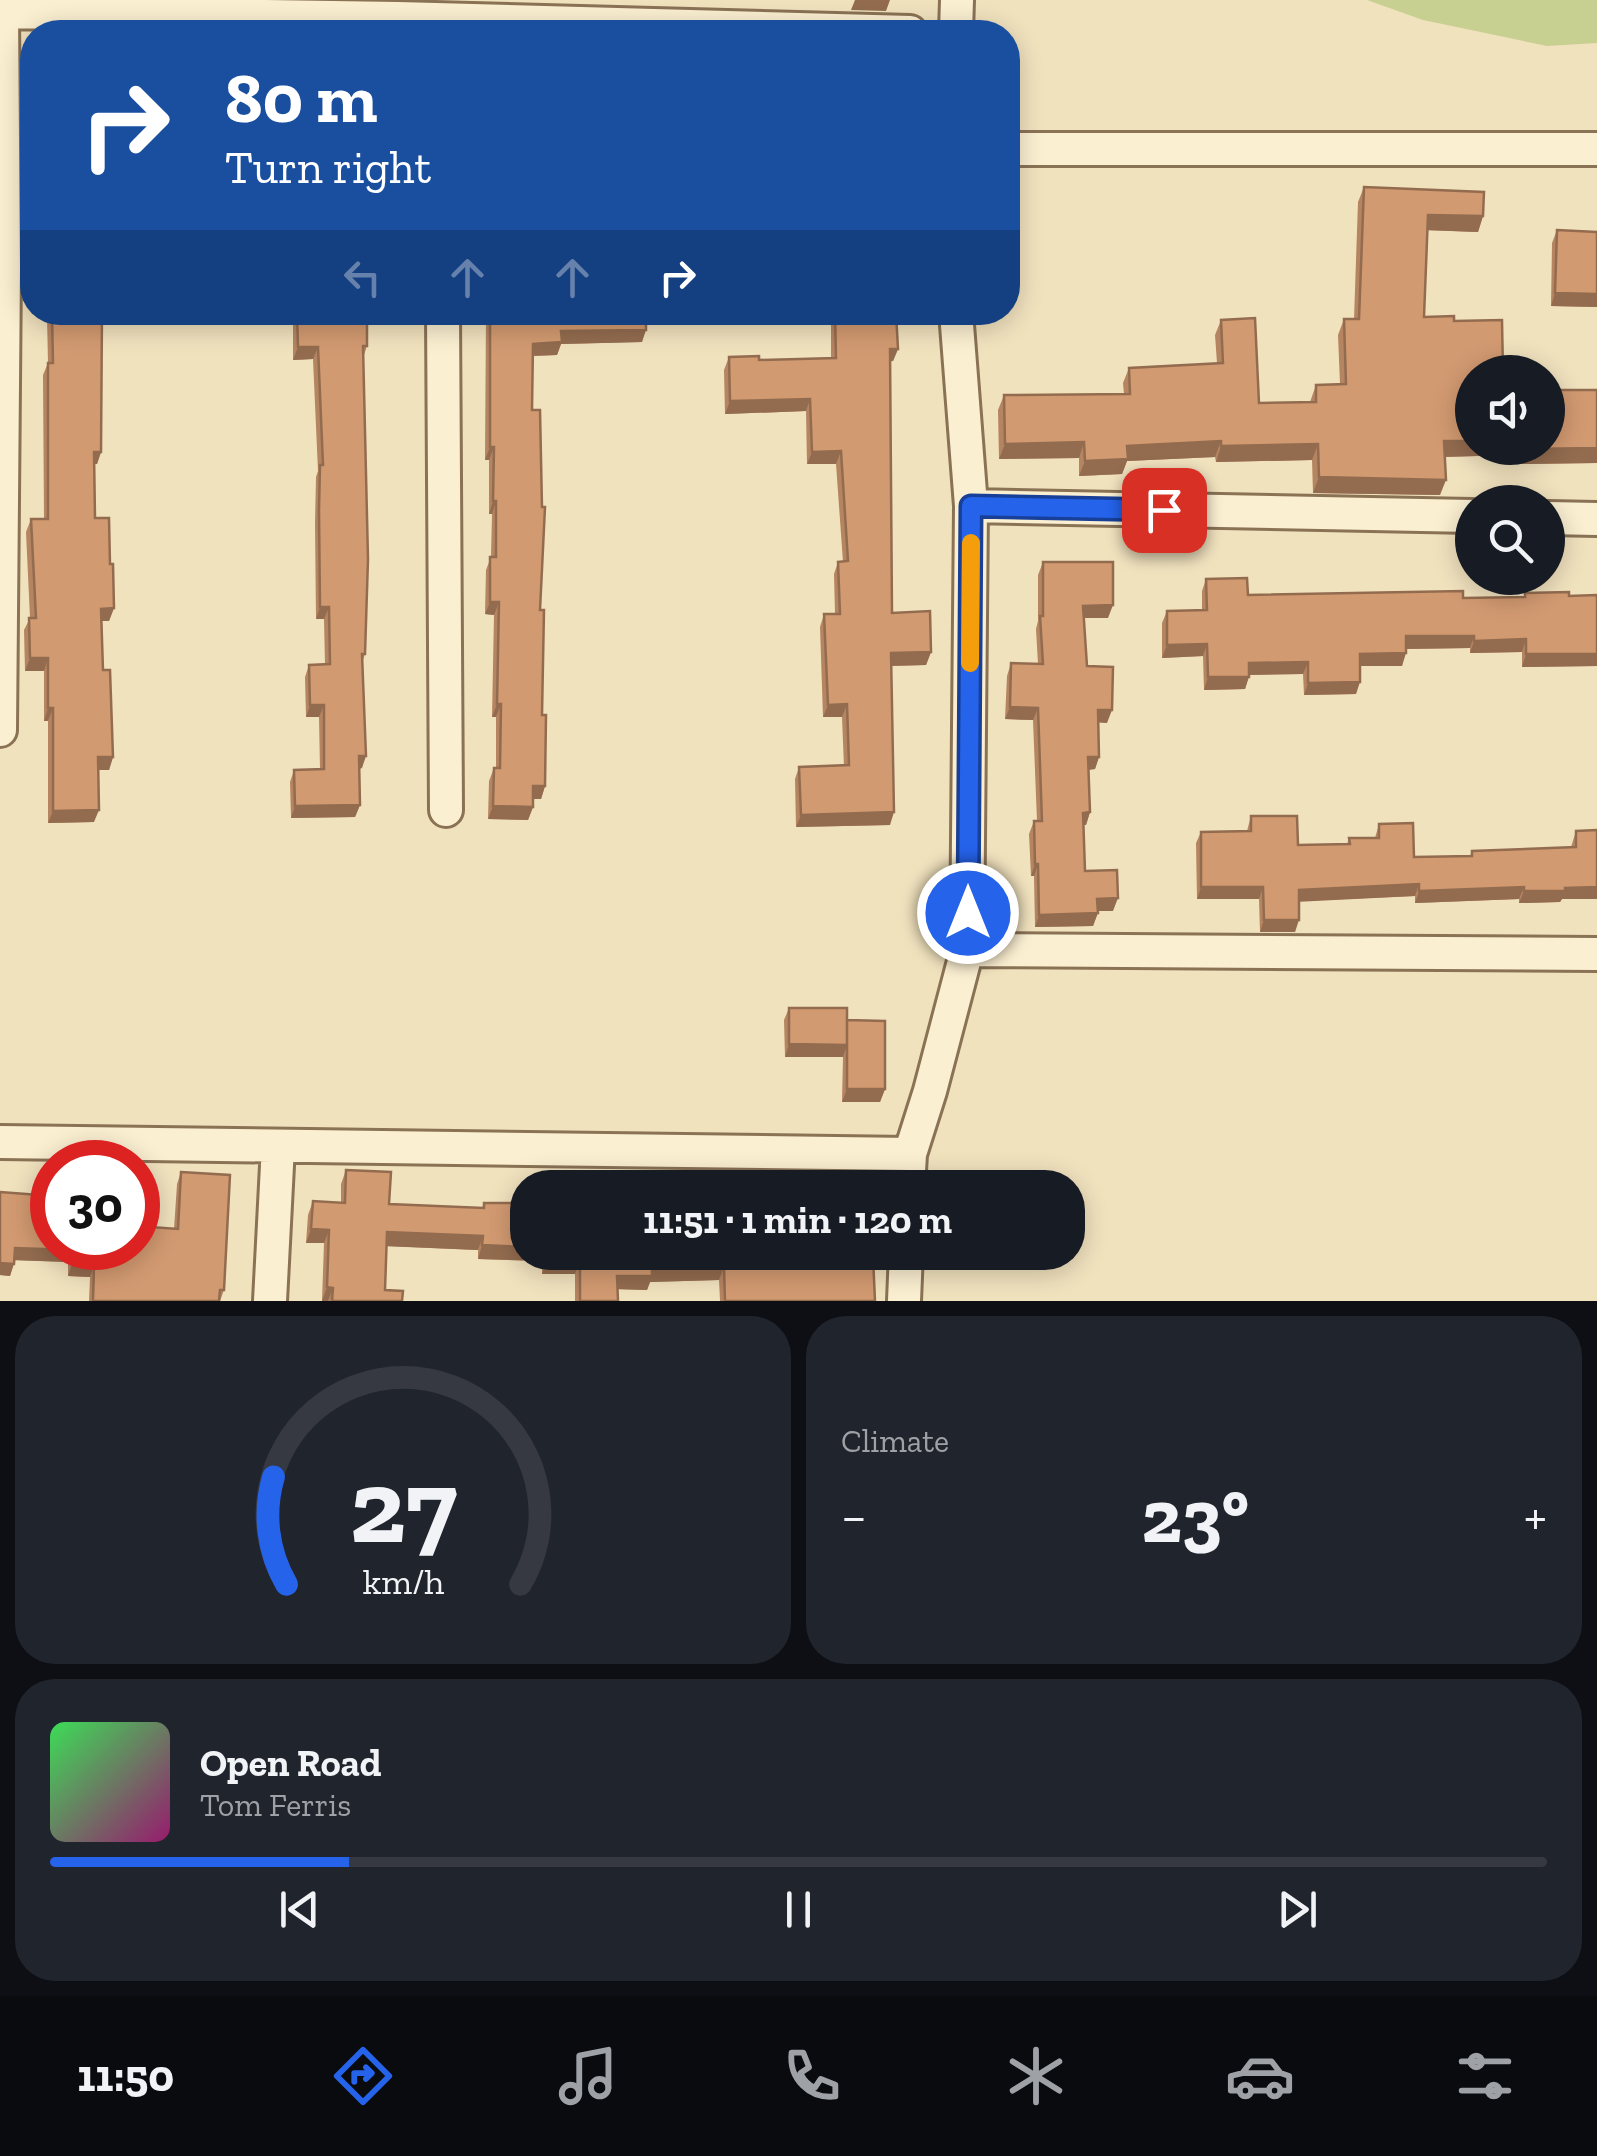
<!DOCTYPE html>
<meta charset="utf-8">
<style>
body{margin:0;font-family:"Zilla Slab",serif;background:#20242c;color:#f1f3f6;height:100vh;display:flex;flex-direction:column;font-size:38px;white-space:nowrap}
*{box-sizing:border-box;margin:0}
p{font-size:32px;color:#9ea1a6}
.icon{flex:none;width:55px;height:55px;fill:none;stroke:currentColor;stroke-width:2;stroke-linecap:round;stroke-linejoin:round}
.map{position:relative;height:1301px;overflow:hidden}
.side{display:flex;flex-direction:column;gap:15px;padding:15px;background:#0d0f14;flex:1}
.side>*{flex:none}
.top-card{position:absolute;left:20px;top:20px;width:1000px;height:305px;border-radius:40px;box-shadow:0 5px 25px #0003;background:#1a4fa0;color:#fff;overflow:hidden}
.controls{position:absolute;left:1455px;top:355px;display:grid;gap:20px}
.controls a{display:grid;place-items:center;width:110px;height:110px;border-radius:50%;background:#171b24;box-shadow:0 5px 25px #0003;font-size:50px}
.speed{position:absolute;left:30px;top:1140px;display:flex;gap:20px;font-size:50px;font-weight:700;text-align:center}
.speed>*{display:grid;place-content:center;width:130px;height:130px;border-radius:50%;background:#171b24;box-shadow:0 5px 25px #0003;line-height:1}
.speed .limit{border:15px solid #d22;background:#fff;color:#111}
.pin{position:absolute;display:grid;place-items:center;width:85px;height:85px;color:#fff;margin:-42px;border-radius:20px;box-shadow:0 5px 15px #0006}
.me{position:absolute;width:110px;margin:-55px;rotate:0deg;stroke-linejoin:round;filter:drop-shadow(0 0 8px #0008)}
.turn{display:flex;align-items:center;gap:35px;height:210px;padding:0 40px;font-size:45px}
.turn .icon{width:130px;height:130px;stroke-width:2.5}
.turn b{display:block;font-size:70px;line-height:85px}
.lanes{display:flex;align-items:center;height:95px;padding:0 40px;background:#0003;justify-content:center;gap:50px;direction:ltr}
.lanes .off{opacity:.35}
.big{font-size:75px;font-weight:700;line-height:1.1}
.side .widget{flex:1;display:flex;flex-direction:column;justify-content:center;gap:15px;min-width:0;padding:0 35px;border-radius:40px;background:#20242c}
.side .dial{align-items:center;gap:0}
.dial svg{height:260px;overflow:visible;fill:none;stroke:#363941;stroke-width:7;stroke-linecap:round;text-anchor:middle}
.dial text{fill:#f1f3f6;stroke:none}
.song{display:flex;align-items:center;gap:30px}
.cover{width:120px;height:120px;border-radius:15px;background:linear-gradient(135deg,hsl(130 70% 55%),hsl(320 70% 35%))}
.played{height:10px;border-radius:5px;background:linear-gradient(90deg,#2563eb 20%,#363941 20%)}
.keys{display:flex;justify-content:space-around;direction:ltr}
.heat{display:flex;justify-content:space-between;align-items:center;font-size:55px;direction:ltr}
.side .tiles{flex:1;display:grid;gap:15px;grid-template-columns:1fr 1fr}
.widget:last-child{grid-column:span 2}
.trip{position:absolute;left:510px;top:1170px;width:575px;height:100px;border-radius:40px;background:#171b24;box-shadow:0 5px 25px #0003;font-weight:700;line-height:100px;text-align:center}
.tab-bar{display:flex;height:160px;justify-content:space-around;align-items:center;background:#090b0e;color:#9ea1a6}
.tab-bar .icon{width:70px;height:70px}
.tab-bar .current{color:#2563eb}
.tab-bar b{font-size:45px;color:#f1f3f6}
.map>svg:first-child{display:block}
</style>
<div class="map">
<svg width="1597" height="1301" viewBox="0 0 1597 1301">
<rect width="100%" height="100%" fill="#f1e2be"/>
<path fill="#c7cf91" d="M1367,0H1597V43L1547,46L1423,20Z"/>
<g fill="none" stroke-linecap="round" stroke-linejoin="round">
<defs>
<path id="minor" d="M0,12L398,18L910,32
M956,32L957,0
M1008,149H1597
M443,312L446,810
M971,506L1472,516
M1548,518L1597,519
M0,730L4,268L2,12
M967,950L1597,954
M0,1142L910,1154
M908,1188L910,1154L930,1091L967,950L971,506L956,312
M270,1301L278,1146
M904,1301L906,1252"/>
</defs>
<use href="#minor" stroke="#8a7255" stroke-width="38"/>
<use href="#minor" stroke="#fbefd1" stroke-width="32"/>
</g>
<path fill="#b58461" d="M28,127H32V211H24L23,139Z
M1364,187L1483,216L1478,232L1427,230L1424,317L1472,448H1548L1597,390V463L1514,464V455L1445,457L1440,495L1313,493L1312,460L1216,462L1215,457L1127,461L1122,474L1079,476V458L999,459L998,410L1004,395L1124,394L1123,383L1129,368L1217,363L1215,335L1221,320L1259,403L1310,402L1316,385L1340,384L1338,335L1344,319H1354L1358,202Z
M1557,230L1597,232V307L1551,306L1552,243Z
M49,312H102L101,452L97,464H94L95,518L110,564L114,608L109,621H102L103,670L113,757L109,770H98L94,822L48,823V721H44V671H25L24,630L30,618L26,532L31,519H44L43,375L48,363L47,318Z
M296,312H367V346L363,358L365,654L362,663V768L359,769L360,805L355,817L291,818L290,782L294,770L320,769L319,717H306L305,677L309,665H325L324,619H316L315,523L316,477L318,471L313,359L293,360V322Z
M486,312H646L642,342L561,344L557,355L533,356L532,410L545,786L541,799H533V807L528,820L488,819L489,781L494,768H496V717H492L494,615L485,614L486,570L491,557L492,514H489V460H485Z
M834,312H896L898,349L893,361H890L892,613L931,652L926,665L891,666L890,825L796,827L795,779L799,767L844,766L842,717H823L820,627L824,614H835L834,574L838,562H843L836,464H807L806,411L725,414L724,370L729,357L759,360L831,358V322Z
M1043,562L1108,618H1084L1087,666L1107,723L1098,722L1099,757L1095,769L1089,770L1090,812L1086,825H1084L1085,871L1113,911H1098L1093,926L1035,927L1034,876H1031L1029,834L1034,821H1037L1033,720L1005,719L1007,676L1011,663L1038,664L1036,629L1038,621V575Z
M1206,579L1248,595L1463,598L1524,597L1525,593L1569,596L1597,595V666L1522,667V652L1470,653V648L1406,649L1402,666H1360L1356,694L1304,695L1303,674L1249,675L1245,689L1204,690L1203,656L1162,658V623L1167,611L1202,610V591Z
M1251,816L1298,845L1347,844L1349,838H1375L1379,824L1414,857L1470,856L1472,851L1571,847L1576,831L1597,830V899H1562L1560,902L1519,903V899L1415,903V896L1299,901L1295,932H1260L1259,899H1197L1196,843L1201,832L1247,831Z
M789,1008L847,1021L885,1089L880,1102H842L843,1057H785L784,1020Z
M346,1170L389,1204L482,1208L484,1203L528,1252H859V1257L875,1301H720L719,1280L650,1282L647,1290L617,1289L618,1301H575V1274H542V1261L478,1259V1250L387,1246L385,1290L402,1301H322L324,1243H306L308,1215L313,1201L341,1202V1184Z
M181,1172L224,1290L220,1301H89L90,1277L68,1276V1262L14,1260L10,1276L0,1275V1192L52,1248L174,1229L177,1184Z"/>
<path fill="#936c4f" d="M855,0H890L886,11L851,10Z
M29,199H32V211H24Z
M1428,215L1483,216L1478,232L1422,230Z
M1555,293L1597,294V307L1551,306Z
M646,330L642,342L561,344L557,355L528,356L533,344L561,331Z
M298,347H318L313,359L293,360Z
M890,349H898L893,361L886,362Z
M810,399L806,411L725,414L730,401Z
M1221,441L1215,457L1127,461L1122,474L1079,476L1085,461L1127,446Z
M1444,441H1472V448H1516L1514,455L1439,457Z
M1084,442L1079,458L999,459L1005,444Z
M1318,444L1312,460L1216,462L1221,446Z
M490,447H494L489,460H485Z
M1597,448V463L1514,464L1520,449Z
M841,451L836,464H807L812,452Z
M94,452H101L97,464H89Z
M1319,477L1446,480L1440,495L1313,493Z
M493,501H496L492,514H489Z
M490,602H499L494,615L485,614Z
M1113,605L1108,618H1079L1083,606Z
M320,607H329L324,619H316Z
M114,608L109,621H97L101,609Z
M1406,636H1474L1470,648L1402,649Z
M1526,639L1522,652L1470,653L1474,641Z
M1207,644L1203,656L1162,658L1167,645Z
M931,652L926,665L886,666L891,653Z
M1406,653L1402,666H1355L1360,654Z
M1526,654H1597V666L1522,667Z
M30,658H48L44,671H25Z
M1308,662L1303,674L1244,675L1249,663Z
M1208,677H1249L1245,689L1204,690Z
M1360,682L1356,694L1304,695L1308,683Z
M497,704H501L496,717H492Z
M847,704L842,717H823L828,705Z
M310,705H324L319,717H306Z
M1010,707L1038,708L1033,720L1005,719Z
M48,708H53L48,721H44Z
M1098,710H1112L1107,723L1093,722Z
M359,756H366L362,768L354,769Z
M98,757H113L109,770H93Z
M1088,757H1099L1095,769L1084,770Z
M533,786H545L541,799H528Z
M360,805L355,817L291,818L295,806Z
M493,806L533,807L528,820L488,819Z
M99,810L94,822L48,823L53,811Z
M894,812L890,825L796,827L801,815Z
M1090,812L1086,825H1079L1083,813Z
M1035,864H1038L1034,876H1031Z
M1419,884L1415,896L1295,902L1299,890Z
M1201,887H1263L1259,899H1197Z
M1524,887L1519,899L1415,903L1419,891Z
M1597,887V899H1562L1560,902L1519,903L1524,891L1565,888Z
M1118,898L1113,911H1093L1097,899Z
M1098,913L1093,926L1035,927L1039,915Z
M1264,920H1299L1295,932H1260Z
M789,1044L847,1045L843,1057H785Z
M847,1089H885L880,1102H842Z
M311,1229L329,1230L324,1243H306Z
M387,1232L483,1236L478,1250L382,1246Z
M482,1245L528,1247V1252H546L542,1261L478,1259Z
M15,1248L73,1250L68,1262L10,1260Z
M547,1260H580L575,1274H542Z
M0,1263L14,1264L10,1276L0,1275Z
M72,1264L94,1265L90,1277L68,1276Z
M724,1267L719,1280L650,1282L647,1290L612,1289L617,1276L652,1268Z
M327,1287L333,1288L328,1301H322Z"/>
<path fill="#d29a71" stroke="#936c4f" stroke-width="2.5" d="M28,127H32V199H29Z
M1364,187L1484,192L1483,216L1428,215L1424,317L1454,316V321L1502,320L1503,372H1472V441H1444L1446,480L1319,477L1318,444L1221,446V441L1127,446L1128,459L1085,461L1084,442L1005,444L1004,395L1130,394L1129,368L1223,363L1221,320L1255,318L1259,403L1316,402V385L1346,384L1344,319H1359Z
M1557,230L1597,232V294L1555,293Z
M52,312H102L101,452H94L95,518H109L110,564H113L114,608L101,609L103,670H110L113,757H98L99,810L53,811V708H48V658H30L29,618H36L31,519H48V363H53Z
M297,312H367V346H363L368,559L365,654H362L366,756H359L360,805L295,806L294,770L324,769V705H310L309,665L330,664L329,607H320L319,511L320,465H323L318,347H298Z
M490,312H646V330L561,331L562,342L533,344L532,410H540L542,507H545L540,610H544L542,715H546L545,786H533V807L493,806L494,768H500L501,704H497L499,602H490V557H496V501H493L494,447H490Z
M835,312H896L898,349H890L892,613L930,611L931,652L891,653L894,812L801,815L799,767L849,765L847,704L828,705L824,614H840L838,562L848,561L841,451L812,452L810,399L730,401L729,357L759,356V360L836,358Z
M1548,390H1597V448L1520,449L1548,448Z
M1043,562H1113V605L1083,606L1087,666L1113,667L1112,710H1098L1099,757H1088L1090,812L1083,813L1085,871L1117,870L1118,898L1097,899L1098,913L1039,915L1038,864H1035L1034,821H1042L1038,708L1010,707L1011,663L1043,664L1040,616H1043Z
M1247,578L1248,595L1463,591V598L1525,597V593L1569,592V596L1597,595V654H1526V639L1474,641V636H1406V653L1360,654V682L1308,683V662L1249,663V677H1208L1207,644L1167,645V611L1207,610L1206,579Z
M1251,816H1297L1298,845L1350,844L1349,838H1379V824L1413,823L1414,857L1472,856V851L1576,847V831L1597,830V887L1565,888V891H1524V887L1419,891V884L1299,890V920H1264L1263,887H1201V832L1251,831Z
M789,1008H847V1045L789,1044Z
M847,1020L885,1021V1089H847Z
M346,1170L391,1172L389,1204L484,1208V1203H528V1247L482,1245L483,1236L387,1232L385,1290L403,1291L402,1301H332L333,1288L327,1287L329,1230L311,1229L313,1201L345,1203Z
M181,1172L230,1175L224,1290H220L219,1301H93L94,1265L72,1264L73,1250L15,1248L14,1264L0,1263V1192L52,1196V1248H138V1226L178,1229Z
M719,1181V1188H607V1182Z
M547,1252H859V1257H873L875,1301H725L724,1267L652,1268V1276H617L618,1301H580V1260H547Z"/>
<g fill="none" stroke-linecap="round" stroke-linejoin="round">
<defs>
<path id="route" d="M968,913L971,506L1164,510"/>
</defs>
<use href="#route" stroke="#184099" stroke-width="25"/>
<use href="#route" stroke="#2563eb" stroke-width="18"/>
<path stroke="#f59e0b" stroke-width="18" d="M970,663L971,543"/>
</g>
</svg>
<div class="controls">
<a><svg class="icon" aria-label="sound" viewBox="0 0 24 24"><path d="M4 9h4l5-4v14l-5-4H4zM17 9q2 3 0 6"/></svg></a>
<a><svg class="icon" aria-label="search" viewBox="0 0 24 24"><circle cx="10" cy="10" r="6"/><path d="M15 15l6 6"/></svg></a>
</div>
<div class="speed"><div class="limit">30</div></div>
<div class="pin" style="left:1164px;top:510px;background:#d93025"><svg class="icon" aria-label="arrive" viewBox="0 0 24 24"><path d="M6 21V4h12l-3 4 3 4H6"/></svg></div>
<svg class="me" style="left:968px;top:913px" viewBox="-20 -20 40 40"><circle r="17" fill="#2563eb" stroke="#fff" stroke-width="3"/><path d="M0-11L8 9 0 5-8 9z" fill="#fff"/></svg>
<div class="trip">11:51 · 1 min · 120 m</div>
<div class="top-card">
<div class="turn"><svg class="icon" aria-label="right" viewBox="0 0 24 24"><path d="M7 20v-9h11M14 6l5 5-5 5"/></svg><div><b>80 m</b>Turn right</div></div>
<div class="lanes"><svg class="icon off" aria-label="left" viewBox="0 0 24 24"><path d="M17 20v-9H6M10 6l-5 5 5 5"/></svg><svg class="icon off" aria-label="ahead" viewBox="0 0 24 24"><path d="M12 20V5M6 11l6-6 6 6"/></svg><svg class="icon off" aria-label="ahead" viewBox="0 0 24 24"><path d="M12 20V5M6 11l6-6 6 6"/></svg><svg class="icon" aria-label="right" viewBox="0 0 24 24"><path d="M7 20v-9h11M14 6l5 5-5 5"/></svg></div>
</div>
</div>
<section class="side">
<div class="tiles">
<div class="widget dial"><svg viewBox="0 0 100 80">
<path d="M14 69A42 42 0 1 1 86 69"/>
<path d="M14 69A42 42 0 0 1 10 36" stroke="#2563eb"/>
<text x="50" y="56" font-size="32" font-weight="700">27</text>
<text x="50" y="72" font-size="11">km/h</text>
</svg></div>
<div class="widget"><p>Climate</p>
<div class="heat"><a>−</a><b class="big">23°</b><a>+</a></div>
</div>
<div class="widget">
<div class="song"><i class="cover"></i><div><b>Open Road</b><p>Tom Ferris</p></div></div>
<div class="played"></div>
<div class="keys"><svg class="icon" aria-label="previous" viewBox="0 0 24 24"><path d="M18 5L8 12l10 7zM5 5v14"/></svg><svg class="icon" aria-label="pause" viewBox="0 0 24 24"><path d="M8 5v14M16 5v14"/></svg><svg class="icon" aria-label="next" viewBox="0 0 24 24"><path d="M6 5l10 7-10 7zM19 5v14"/></svg></div>
</div>
</div>
</section>
<nav class="tab-bar">
<b>11:50</b>
<svg class="icon current" aria-label="directions" viewBox="0 0 24 24"><path d="M12 3l9 9-9 9-9-9zM9 14v-3h6M13 9l2 2-2 2"/></svg>
<svg class="icon" aria-label="music" viewBox="0 0 24 24"><path d="M9 18V5l10-2v13"/><circle cx="6" cy="18" r="3"/><circle cx="16" cy="16" r="3"/></svg>
<svg class="icon" aria-label="phone" viewBox="0 0 24 24"><path d="M5 4h4l2 5-3 2q2 4 5 5l2-3 5 2v4C11 20 4 13 5 4z"/></svg>
<svg class="icon" aria-label="climate" viewBox="0 0 24 24"><path d="M12 3v18M4 7l16 10M4 17L20 7"/></svg>
<svg class="icon" aria-label="car" viewBox="0 0 24 24"><path d="M5 17H2v-5l4-1 3-4h7l3 4 3 1v5h-3M9 17h6M6 11h13"/><circle cx="7" cy="17" r="2"/><circle cx="17" cy="17" r="2"/></svg>
<svg class="icon" aria-label="filters" viewBox="0 0 24 24"><path d="M4 7h16M4 17h16"/><circle cx="9" cy="7" r="2"/><circle cx="15" cy="17" r="2"/></svg>
</nav>
